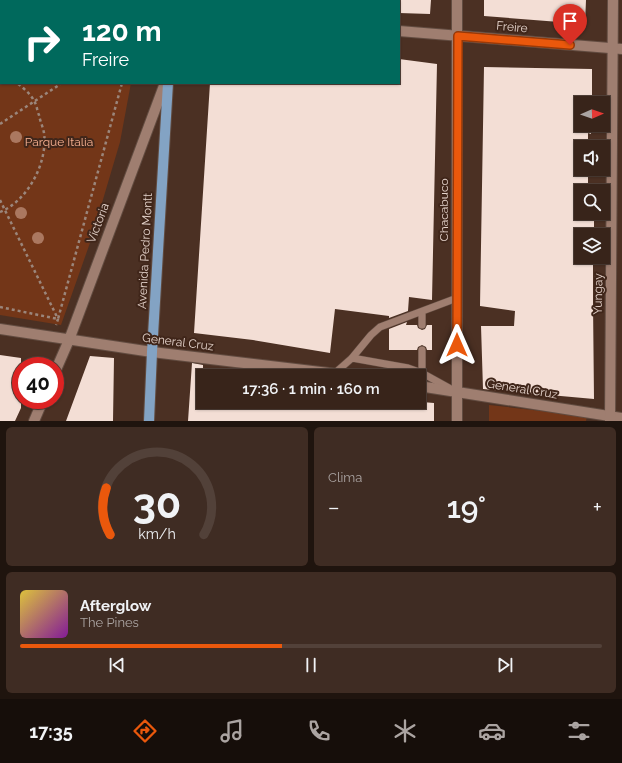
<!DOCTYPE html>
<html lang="es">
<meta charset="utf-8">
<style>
body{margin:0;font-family:Raleway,sans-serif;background:#3f2c23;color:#f1f3f6;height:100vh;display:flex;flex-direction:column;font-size:15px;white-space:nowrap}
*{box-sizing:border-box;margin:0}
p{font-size:13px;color:#aba4a2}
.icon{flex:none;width:22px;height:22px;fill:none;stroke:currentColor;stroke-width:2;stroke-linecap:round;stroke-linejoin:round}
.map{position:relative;height:421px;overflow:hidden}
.drawer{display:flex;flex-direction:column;gap:6px;padding:6px;background:#1f140e;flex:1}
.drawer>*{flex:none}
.guide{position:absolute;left:0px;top:0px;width:400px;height:84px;box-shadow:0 1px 3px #0004,0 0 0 1px #524139;background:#00695c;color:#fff;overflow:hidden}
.needle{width:26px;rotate:88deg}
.tools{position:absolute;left:574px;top:96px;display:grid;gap:8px}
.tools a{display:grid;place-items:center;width:36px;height:36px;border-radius:0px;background:#38241a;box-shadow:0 1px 3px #0004,0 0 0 1px #524139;font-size:20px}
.speed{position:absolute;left:12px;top:357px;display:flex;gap:8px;font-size:20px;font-weight:700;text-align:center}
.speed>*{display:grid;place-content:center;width:52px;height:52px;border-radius:50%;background:#38241a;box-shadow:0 1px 3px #0004,0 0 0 1px #524139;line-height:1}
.speed .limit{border:6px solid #d22;background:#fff;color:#111}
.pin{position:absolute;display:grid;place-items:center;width:34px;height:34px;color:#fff;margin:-41px -17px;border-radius:50% 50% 50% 0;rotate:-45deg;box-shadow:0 0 4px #0007}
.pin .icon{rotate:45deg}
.me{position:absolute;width:44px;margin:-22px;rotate:0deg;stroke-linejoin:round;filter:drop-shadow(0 0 3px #0008)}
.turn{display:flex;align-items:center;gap:14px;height:84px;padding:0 16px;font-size:18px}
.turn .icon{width:52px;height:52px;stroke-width:2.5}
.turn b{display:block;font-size:28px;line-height:34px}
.big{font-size:30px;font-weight:600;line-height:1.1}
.drawer .card{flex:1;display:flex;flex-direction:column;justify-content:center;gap:6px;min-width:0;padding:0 14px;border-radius:6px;background:#3f2c23}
.drawer .dial{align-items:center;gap:0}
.dial svg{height:104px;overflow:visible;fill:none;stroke:#524139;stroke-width:7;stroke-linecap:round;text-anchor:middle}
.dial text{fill:#f1f3f6;stroke:none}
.song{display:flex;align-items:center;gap:12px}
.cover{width:48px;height:48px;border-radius:6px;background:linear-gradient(135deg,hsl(50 70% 55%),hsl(290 70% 35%))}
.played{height:4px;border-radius:2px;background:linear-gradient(90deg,#ea580c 45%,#524139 45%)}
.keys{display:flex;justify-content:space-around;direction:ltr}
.heat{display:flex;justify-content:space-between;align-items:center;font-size:22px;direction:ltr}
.drawer .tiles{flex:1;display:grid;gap:6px;grid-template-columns:1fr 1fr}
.card:last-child{grid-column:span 2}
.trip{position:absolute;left:196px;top:369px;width:230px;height:40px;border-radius:0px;background:#38241a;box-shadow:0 1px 3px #0004,0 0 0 1px #524139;font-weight:600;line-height:40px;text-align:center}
.tab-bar{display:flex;height:64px;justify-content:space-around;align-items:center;background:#160e0a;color:#aba4a2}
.tab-bar .icon{width:28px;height:28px}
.tab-bar .on{color:#ea580c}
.tab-bar b{font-size:18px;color:#f1f3f6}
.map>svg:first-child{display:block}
</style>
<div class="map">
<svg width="622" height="421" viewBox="0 0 622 421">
<rect width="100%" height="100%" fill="#4b3023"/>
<path fill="#733618" d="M0,9L1,83H131L120,142L91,240L61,325L0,315Z
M489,405L587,416L586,421H489Z"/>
<path fill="#f3ded5" d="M399,0H431L430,14L399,13Z
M484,0H586L585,24L484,16Z
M399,59L437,64L432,300L409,297L408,311L389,318V316L335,309L330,353L253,340L194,333L210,83H399Z
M484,67L592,69V103H581V125H591V134L588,133V147H581V169H588V191H581V213H588V219H594V235H581V257H593V303L594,399L483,389L481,326H514L515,311L480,306Z
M407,322L406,325H417L418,328L422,330L425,329L427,325H432V350H427L426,347L422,345L418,347L417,350H389V329Z
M0,355L21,358V408L15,421H0Z
M90,356L114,358L113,421H66Z
M192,363L203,365V402H422L434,403V421H188Z"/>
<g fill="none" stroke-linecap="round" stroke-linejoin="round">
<defs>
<path id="service" d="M422,325V312
M422,350V373L451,389
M352,358L408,368L422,373
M335,373L352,358L371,335L380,327L457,298"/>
<path id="pedestrian" d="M55,372L69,340
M34,421L43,400"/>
<path id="minor" d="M0,0L13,1
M399,31L622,49
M0,329L152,352L354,376
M69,340L165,83
M419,386L622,418"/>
<path id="tertiary" d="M457,421V0
M610,421L613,0"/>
<path id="primary" d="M175,1V0
M149,421L152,352L168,83"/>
</defs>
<use href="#service" stroke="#624c41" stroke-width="8"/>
<use href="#pedestrian" stroke="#624c41" stroke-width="12"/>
<use href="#minor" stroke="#624c41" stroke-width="12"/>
<use href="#tertiary" stroke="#624c41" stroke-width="12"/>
<use href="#primary" stroke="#624c41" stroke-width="12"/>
<path stroke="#9b867b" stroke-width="2.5" stroke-dasharray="3 3" stroke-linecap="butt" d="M0,71H1
M0,124L62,83
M0,200L58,319L56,325
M0,212C28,201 48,162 44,133C43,127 40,121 39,115C37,111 37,105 34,101C31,94 23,88 17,83
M0,307L58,319L122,83"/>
<use href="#service" stroke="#9f7e70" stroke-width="7"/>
<use href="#pedestrian" stroke="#9f7e70" stroke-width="10"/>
<use href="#minor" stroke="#9f7e70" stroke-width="10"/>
<use href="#tertiary" stroke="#9f7e70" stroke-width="10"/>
<use href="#primary" stroke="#83a3c4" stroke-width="10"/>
</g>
<g fill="#ab7860">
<circle cx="16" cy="137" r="6"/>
<circle cx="21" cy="213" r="6"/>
<circle cx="38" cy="238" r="6"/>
</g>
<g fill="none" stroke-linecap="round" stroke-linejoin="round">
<defs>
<path id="route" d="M457,345L458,36L570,45"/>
</defs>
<use href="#route" stroke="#983908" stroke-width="10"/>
<use href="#route" stroke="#ea580c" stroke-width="7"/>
</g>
<g text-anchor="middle" stroke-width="4" stroke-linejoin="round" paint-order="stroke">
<g font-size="12" fill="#e4d3cb" stroke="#40261a">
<text transform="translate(512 27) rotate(5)" y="4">Freire</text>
<text transform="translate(444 210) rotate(-90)" y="4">Chacabuco</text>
<text transform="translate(98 223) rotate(-69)" y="4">Victoria</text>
<text transform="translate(145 251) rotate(-87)" y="4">Avenida Pedro Montt</text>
<text transform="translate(598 294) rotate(-89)" y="4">Yungay</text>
<text transform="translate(178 342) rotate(7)" y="4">General Cruz</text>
<text transform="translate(522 389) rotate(9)" y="4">General Cruz</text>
</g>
<g font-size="12" fill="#fab292" stroke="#40261a">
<text x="59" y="146">Parque Italia</text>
</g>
</g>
</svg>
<div class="tools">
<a><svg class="needle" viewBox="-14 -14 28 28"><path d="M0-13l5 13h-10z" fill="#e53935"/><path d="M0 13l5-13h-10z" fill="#aba4a2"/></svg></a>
<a><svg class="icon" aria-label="sound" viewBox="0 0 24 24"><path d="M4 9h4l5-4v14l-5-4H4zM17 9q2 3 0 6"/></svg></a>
<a><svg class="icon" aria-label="search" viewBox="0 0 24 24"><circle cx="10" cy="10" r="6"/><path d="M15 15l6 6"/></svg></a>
<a><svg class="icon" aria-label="layers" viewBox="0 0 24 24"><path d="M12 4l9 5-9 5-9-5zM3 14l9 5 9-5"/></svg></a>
</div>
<div class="speed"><div class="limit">40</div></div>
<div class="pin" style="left:570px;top:45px;background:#d93025"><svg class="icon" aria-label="arrive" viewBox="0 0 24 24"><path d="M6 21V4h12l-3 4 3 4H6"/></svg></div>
<svg class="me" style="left:457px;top:345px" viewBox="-20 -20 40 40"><path d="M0-17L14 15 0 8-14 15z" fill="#ea580c" stroke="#fff" stroke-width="4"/></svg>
<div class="trip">17:36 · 1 min · 160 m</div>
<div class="guide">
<div class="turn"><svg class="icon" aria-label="right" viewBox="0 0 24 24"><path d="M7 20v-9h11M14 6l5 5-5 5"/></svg><div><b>120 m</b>Freire</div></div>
</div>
</div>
<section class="drawer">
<div class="tiles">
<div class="card dial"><svg viewBox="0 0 100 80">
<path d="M14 69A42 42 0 1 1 86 69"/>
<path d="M14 69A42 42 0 0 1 11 33" stroke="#ea580c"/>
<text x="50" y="56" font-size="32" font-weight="700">30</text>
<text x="50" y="72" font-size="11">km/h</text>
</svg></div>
<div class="card"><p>Clima</p>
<div class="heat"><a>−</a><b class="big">19°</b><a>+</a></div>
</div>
<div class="card">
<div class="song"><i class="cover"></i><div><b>Afterglow</b><p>The Pines</p></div></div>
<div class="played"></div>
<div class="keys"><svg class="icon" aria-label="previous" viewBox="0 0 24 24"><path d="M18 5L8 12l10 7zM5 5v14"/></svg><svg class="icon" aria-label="pause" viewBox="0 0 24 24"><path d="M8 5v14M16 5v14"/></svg><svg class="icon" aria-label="next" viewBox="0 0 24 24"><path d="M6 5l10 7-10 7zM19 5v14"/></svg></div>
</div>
</div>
</section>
<nav class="tab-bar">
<b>17:35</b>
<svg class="icon on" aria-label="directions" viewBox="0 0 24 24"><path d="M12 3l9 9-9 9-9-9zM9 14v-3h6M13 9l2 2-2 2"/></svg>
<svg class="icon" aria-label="music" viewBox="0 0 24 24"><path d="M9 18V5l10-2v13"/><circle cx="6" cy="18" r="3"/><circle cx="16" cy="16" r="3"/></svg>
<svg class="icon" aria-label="phone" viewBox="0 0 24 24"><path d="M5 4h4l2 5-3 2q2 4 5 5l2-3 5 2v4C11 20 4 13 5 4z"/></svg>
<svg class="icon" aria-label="climate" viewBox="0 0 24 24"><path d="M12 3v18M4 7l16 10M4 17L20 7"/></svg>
<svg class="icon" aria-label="car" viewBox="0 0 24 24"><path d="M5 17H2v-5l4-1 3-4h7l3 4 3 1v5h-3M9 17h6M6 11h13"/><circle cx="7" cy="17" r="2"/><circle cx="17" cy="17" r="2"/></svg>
<svg class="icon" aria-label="filters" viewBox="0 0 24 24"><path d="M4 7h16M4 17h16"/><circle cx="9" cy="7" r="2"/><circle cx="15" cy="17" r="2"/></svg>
</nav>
